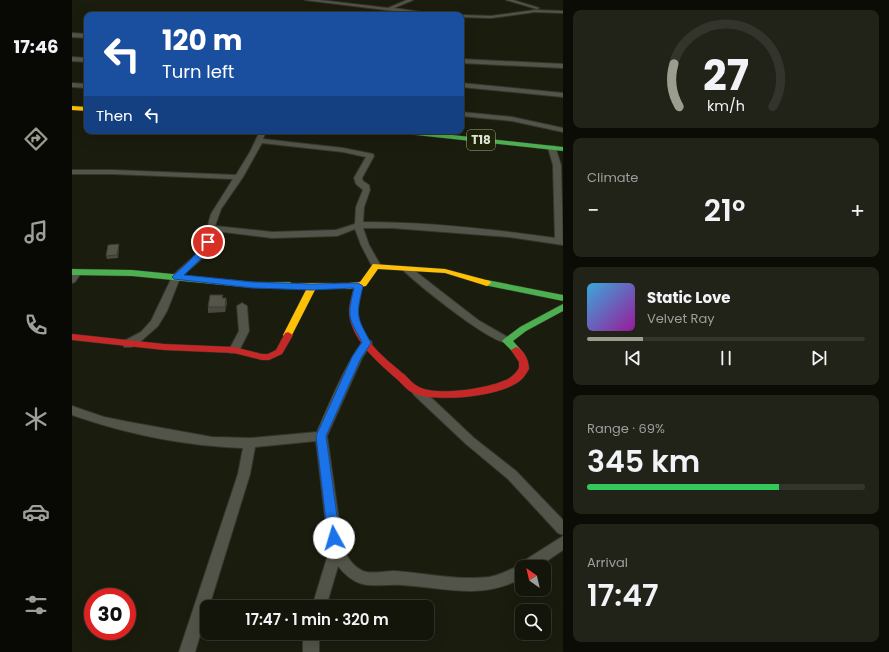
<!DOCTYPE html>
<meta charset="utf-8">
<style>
body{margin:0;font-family:Poppins,sans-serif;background:#212218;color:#f1f3f6;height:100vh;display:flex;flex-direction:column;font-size:15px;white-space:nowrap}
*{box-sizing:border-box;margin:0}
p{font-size:13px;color:#9d9f9c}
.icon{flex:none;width:22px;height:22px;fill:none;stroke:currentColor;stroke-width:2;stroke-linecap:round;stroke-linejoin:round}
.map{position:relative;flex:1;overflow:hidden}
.panel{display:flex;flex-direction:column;gap:10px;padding:10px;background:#0b0c06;width:326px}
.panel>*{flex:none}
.banner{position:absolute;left:12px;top:12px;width:380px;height:122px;border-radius:8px;box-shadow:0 4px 16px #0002,0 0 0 1px #33342b;background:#1a4fa0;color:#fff;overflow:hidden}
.needle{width:26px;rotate:326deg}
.fabs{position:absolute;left:443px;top:560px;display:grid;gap:8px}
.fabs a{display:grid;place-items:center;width:36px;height:36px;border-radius:8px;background:#14150a;box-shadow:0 4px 16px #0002,0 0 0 1px #33342b;font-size:20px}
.speed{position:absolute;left:12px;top:588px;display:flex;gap:8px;font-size:20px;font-weight:700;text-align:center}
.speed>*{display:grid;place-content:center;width:52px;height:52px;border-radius:50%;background:#14150a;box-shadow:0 4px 16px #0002,0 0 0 1px #33342b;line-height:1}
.speed .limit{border:6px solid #d22;background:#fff;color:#111}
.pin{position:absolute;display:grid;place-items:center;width:34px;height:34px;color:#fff;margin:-17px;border:2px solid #fff;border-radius:50%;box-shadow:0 1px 4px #0007}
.me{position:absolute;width:44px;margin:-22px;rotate:354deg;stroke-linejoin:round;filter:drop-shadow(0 0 3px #0008)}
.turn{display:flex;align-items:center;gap:14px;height:84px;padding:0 12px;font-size:18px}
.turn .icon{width:52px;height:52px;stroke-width:2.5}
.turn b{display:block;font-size:28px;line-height:34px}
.then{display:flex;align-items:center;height:38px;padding:0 12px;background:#0003;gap:8px;font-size:15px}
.big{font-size:30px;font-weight:600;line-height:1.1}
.panel .card{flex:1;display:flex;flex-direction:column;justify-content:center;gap:6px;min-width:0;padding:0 14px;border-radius:8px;background:#212218}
.panel .dial{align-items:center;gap:0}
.dial svg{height:104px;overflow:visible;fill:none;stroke:#33342b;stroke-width:7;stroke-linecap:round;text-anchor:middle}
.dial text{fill:#f1f3f6;stroke:none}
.song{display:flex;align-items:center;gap:12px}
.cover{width:48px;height:48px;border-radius:6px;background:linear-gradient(135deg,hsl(200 70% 55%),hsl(300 70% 35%))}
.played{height:4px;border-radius:2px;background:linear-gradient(90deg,#9b9e8f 20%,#33342b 20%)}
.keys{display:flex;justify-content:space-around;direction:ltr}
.heat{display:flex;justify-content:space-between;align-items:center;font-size:22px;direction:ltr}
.charge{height:6px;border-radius:3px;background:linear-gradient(90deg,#34c759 69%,#33342b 0)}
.trip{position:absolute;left:128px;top:600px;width:234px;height:40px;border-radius:8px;background:#14150a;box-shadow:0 4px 16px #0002,0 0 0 1px #33342b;font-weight:600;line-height:40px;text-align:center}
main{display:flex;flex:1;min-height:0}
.menu{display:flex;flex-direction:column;width:72px;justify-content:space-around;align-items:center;background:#080804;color:#9d9f9c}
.menu .icon{width:28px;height:28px}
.menu .on{color:#9b9e8f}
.menu b{font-size:18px;color:#f1f3f6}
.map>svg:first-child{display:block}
</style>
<main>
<nav class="menu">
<b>17:46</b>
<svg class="icon on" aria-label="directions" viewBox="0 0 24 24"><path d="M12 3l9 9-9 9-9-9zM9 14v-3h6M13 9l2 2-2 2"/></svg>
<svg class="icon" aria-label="music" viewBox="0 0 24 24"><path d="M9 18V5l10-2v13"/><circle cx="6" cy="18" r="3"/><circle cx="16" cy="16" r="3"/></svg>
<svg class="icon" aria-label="phone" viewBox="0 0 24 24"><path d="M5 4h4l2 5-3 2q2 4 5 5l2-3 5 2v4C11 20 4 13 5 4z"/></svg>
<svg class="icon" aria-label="climate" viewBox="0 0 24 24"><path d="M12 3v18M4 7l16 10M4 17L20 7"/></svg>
<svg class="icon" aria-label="car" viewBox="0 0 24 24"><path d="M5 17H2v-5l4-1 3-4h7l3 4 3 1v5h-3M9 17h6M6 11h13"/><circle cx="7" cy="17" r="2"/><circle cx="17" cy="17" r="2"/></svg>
<svg class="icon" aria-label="filters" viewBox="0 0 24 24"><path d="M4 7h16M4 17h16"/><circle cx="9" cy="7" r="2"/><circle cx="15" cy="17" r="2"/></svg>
</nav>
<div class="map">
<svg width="491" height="652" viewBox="0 0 491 652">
<rect width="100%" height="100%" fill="#1a1c0e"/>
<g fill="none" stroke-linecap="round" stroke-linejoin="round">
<defs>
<path id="street" d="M233,0H247L316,8L335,0H341L322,8L369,15H354Z
M434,0H441L467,8L465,9Z
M463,10L491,11V13L463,12L419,18L389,17V15H387H389L419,16Z
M0,33L15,34V38L0,37Z
M0,57L15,58V62L0,61Z
M389,59L491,64V68L389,63Z
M0,83L15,84V88L0,87Z
M389,83L491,93V97L389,87Z
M389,112L440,117L491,128V132L440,121L389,116Z
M188,131H194L191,139L271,148L301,154L302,156L290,178L291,181L297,185L298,190L292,207L291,222C355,222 419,229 483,238L481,165L476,148L477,146H483L489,165L491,245L437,237L320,228H291L297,245L309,266L304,269L301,268L289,245L283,229L265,236L200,238L143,231L139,245L133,256L108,278L95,311L86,326L69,341L60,347H52L51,344L52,341L69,332L79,321L101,275L129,250L139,214L161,179L41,174H0V170H41L164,175L178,152ZM190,143L271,152L294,157L282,178L284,184L291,190L284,207L283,224L264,230L200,232L143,226L149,209L171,177Z
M336,267L339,268L406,320L439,339L440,341L439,343C423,348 347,285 333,272L331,270Z
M4,270L9,273L3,282L0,283V272Z
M170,303L175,306L177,331L166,353H158L157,350L167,331L165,306Z
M295,339L299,341L300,343L290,358L255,436L271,549C275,557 281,566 289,570C298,575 312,571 322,571C354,573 386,581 417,577C429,575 438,569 449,565L450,562L491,536V550L466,567H450V578C410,600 373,588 330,585C317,584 303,587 290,584C280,581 273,575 266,566L254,607H240L257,551L244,441L183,447L178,474L137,607H135V612L123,652H107L166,474L171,448C114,446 54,434 0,415V406L32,417L57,422L140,437L178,438L245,432C252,416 282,343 295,339Z
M346,388L350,389L402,438L444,471L491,520V535L486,533L436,479L394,444L342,395L340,392L342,389Z
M231,633H247V652H231Z"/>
<path id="fast" d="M323,131H343L491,147V151L326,133Z
M0,269L60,270L181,282H218L222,285L218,288H181L60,276L0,275Z
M415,280L491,295V301L412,285L411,283Z
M491,304V311L454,331L441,341L449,350L447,352H441L430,341L432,339L448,327Z"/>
<path id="slow" d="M0,106L15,107V111L0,110Z
M301,264L373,269L418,281L419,283L415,286L373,273L306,269L294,286L277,289L244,288L219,337H213L211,335L235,288H218L214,285L215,283H277L288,282Z"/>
<path id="jam" d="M286,283L290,286C289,297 284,309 287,319C292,343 315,360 333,375C337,379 341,384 347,387C364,396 413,389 431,381C438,379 443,374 447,368V362L439,350L444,347C452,349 457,361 457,369C455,372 453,376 450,379C432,397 363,403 341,393C335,390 331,385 327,381C308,364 284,345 278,319C275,309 280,297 282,286Z
M216,332L221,335L210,354L197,360H190L162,353L92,350L0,340V334L92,344L162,347L190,354H196L204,350L213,333Z"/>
</defs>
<use href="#street" stroke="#35362d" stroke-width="2"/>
<use href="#fast" stroke="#35362d" stroke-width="1"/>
<use href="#slow" stroke="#35362d" stroke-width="1"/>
<use href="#jam" stroke="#35362d" stroke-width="1"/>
<use href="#street" fill="#525449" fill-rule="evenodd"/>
<use href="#fast" fill="#4caf50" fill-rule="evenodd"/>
<use href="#slow" fill="#ffc107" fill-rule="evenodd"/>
<use href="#jam" fill="#c62828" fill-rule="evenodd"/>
</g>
<path fill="#4a493f" d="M47,247L46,258L35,259L34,256Z
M151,295V298H154L155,303L153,312L136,313V307Z"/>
<path fill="#3c3c33" d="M47,244V247L46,258L45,255Z
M154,298L155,303L153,312V307Z"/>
<path fill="#565549" stroke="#3c3c33" d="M47,244L45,255L34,256L36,245Z
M138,295H151L150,298H154L153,307H136Z"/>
<path fill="#1a73e8" stroke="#114b97" d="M136,240L140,242L135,253L112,275L181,282L240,284L286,283L291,286C284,316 284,316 299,343L289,358L254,436L268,538L267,542L262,544L258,542L256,538L244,436L280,357L290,342C276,317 275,317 282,288L240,290L181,288L102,279L100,277L102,275C115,263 124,256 133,241Z"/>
<g text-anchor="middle" stroke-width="4" stroke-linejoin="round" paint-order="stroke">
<rect fill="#1d2208" stroke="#a6aa97" stroke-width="1" x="395" y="130" width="28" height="20" rx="3"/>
<g font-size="12" font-weight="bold" fill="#e0e4d4">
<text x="409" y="144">T18</text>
</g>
</g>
</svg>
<div class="fabs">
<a><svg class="needle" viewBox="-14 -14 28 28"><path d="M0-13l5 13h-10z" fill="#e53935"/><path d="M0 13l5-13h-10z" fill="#9d9f9c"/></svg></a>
<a><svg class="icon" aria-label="search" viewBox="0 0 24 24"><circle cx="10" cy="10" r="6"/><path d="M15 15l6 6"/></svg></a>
</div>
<div class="speed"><div class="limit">30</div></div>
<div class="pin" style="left:136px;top:242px;background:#d93025"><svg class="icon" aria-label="arrive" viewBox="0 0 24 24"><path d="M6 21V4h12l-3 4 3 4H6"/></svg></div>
<svg class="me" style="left:262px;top:538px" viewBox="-20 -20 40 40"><circle r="19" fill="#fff"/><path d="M0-13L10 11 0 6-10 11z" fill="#1a73e8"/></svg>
<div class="trip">17:47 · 1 min · 320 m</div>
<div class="banner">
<div class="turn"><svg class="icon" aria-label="left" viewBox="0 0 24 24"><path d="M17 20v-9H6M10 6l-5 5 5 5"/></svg><div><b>120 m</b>Turn left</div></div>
<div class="then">Then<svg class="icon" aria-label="left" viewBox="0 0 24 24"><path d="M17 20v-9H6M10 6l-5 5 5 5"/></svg></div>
</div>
</div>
<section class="panel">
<div class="card dial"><svg viewBox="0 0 100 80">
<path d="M14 69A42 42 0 1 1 86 69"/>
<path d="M14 69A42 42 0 0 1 10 36" stroke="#9b9e8f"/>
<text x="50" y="56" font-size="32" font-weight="700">27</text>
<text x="50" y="72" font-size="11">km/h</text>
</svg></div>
<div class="card"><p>Climate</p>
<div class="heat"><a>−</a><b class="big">21°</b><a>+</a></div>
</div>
<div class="card">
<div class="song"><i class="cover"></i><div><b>Static Love</b><p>Velvet Ray</p></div></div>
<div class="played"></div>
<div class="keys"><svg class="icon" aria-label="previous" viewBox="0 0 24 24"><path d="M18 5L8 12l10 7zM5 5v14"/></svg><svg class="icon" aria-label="pause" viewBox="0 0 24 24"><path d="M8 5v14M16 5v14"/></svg><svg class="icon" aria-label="next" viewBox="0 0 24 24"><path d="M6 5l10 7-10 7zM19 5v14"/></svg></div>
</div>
<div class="card"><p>Range · 69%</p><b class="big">345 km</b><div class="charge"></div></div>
<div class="card"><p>Arrival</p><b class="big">17:47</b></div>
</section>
</main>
